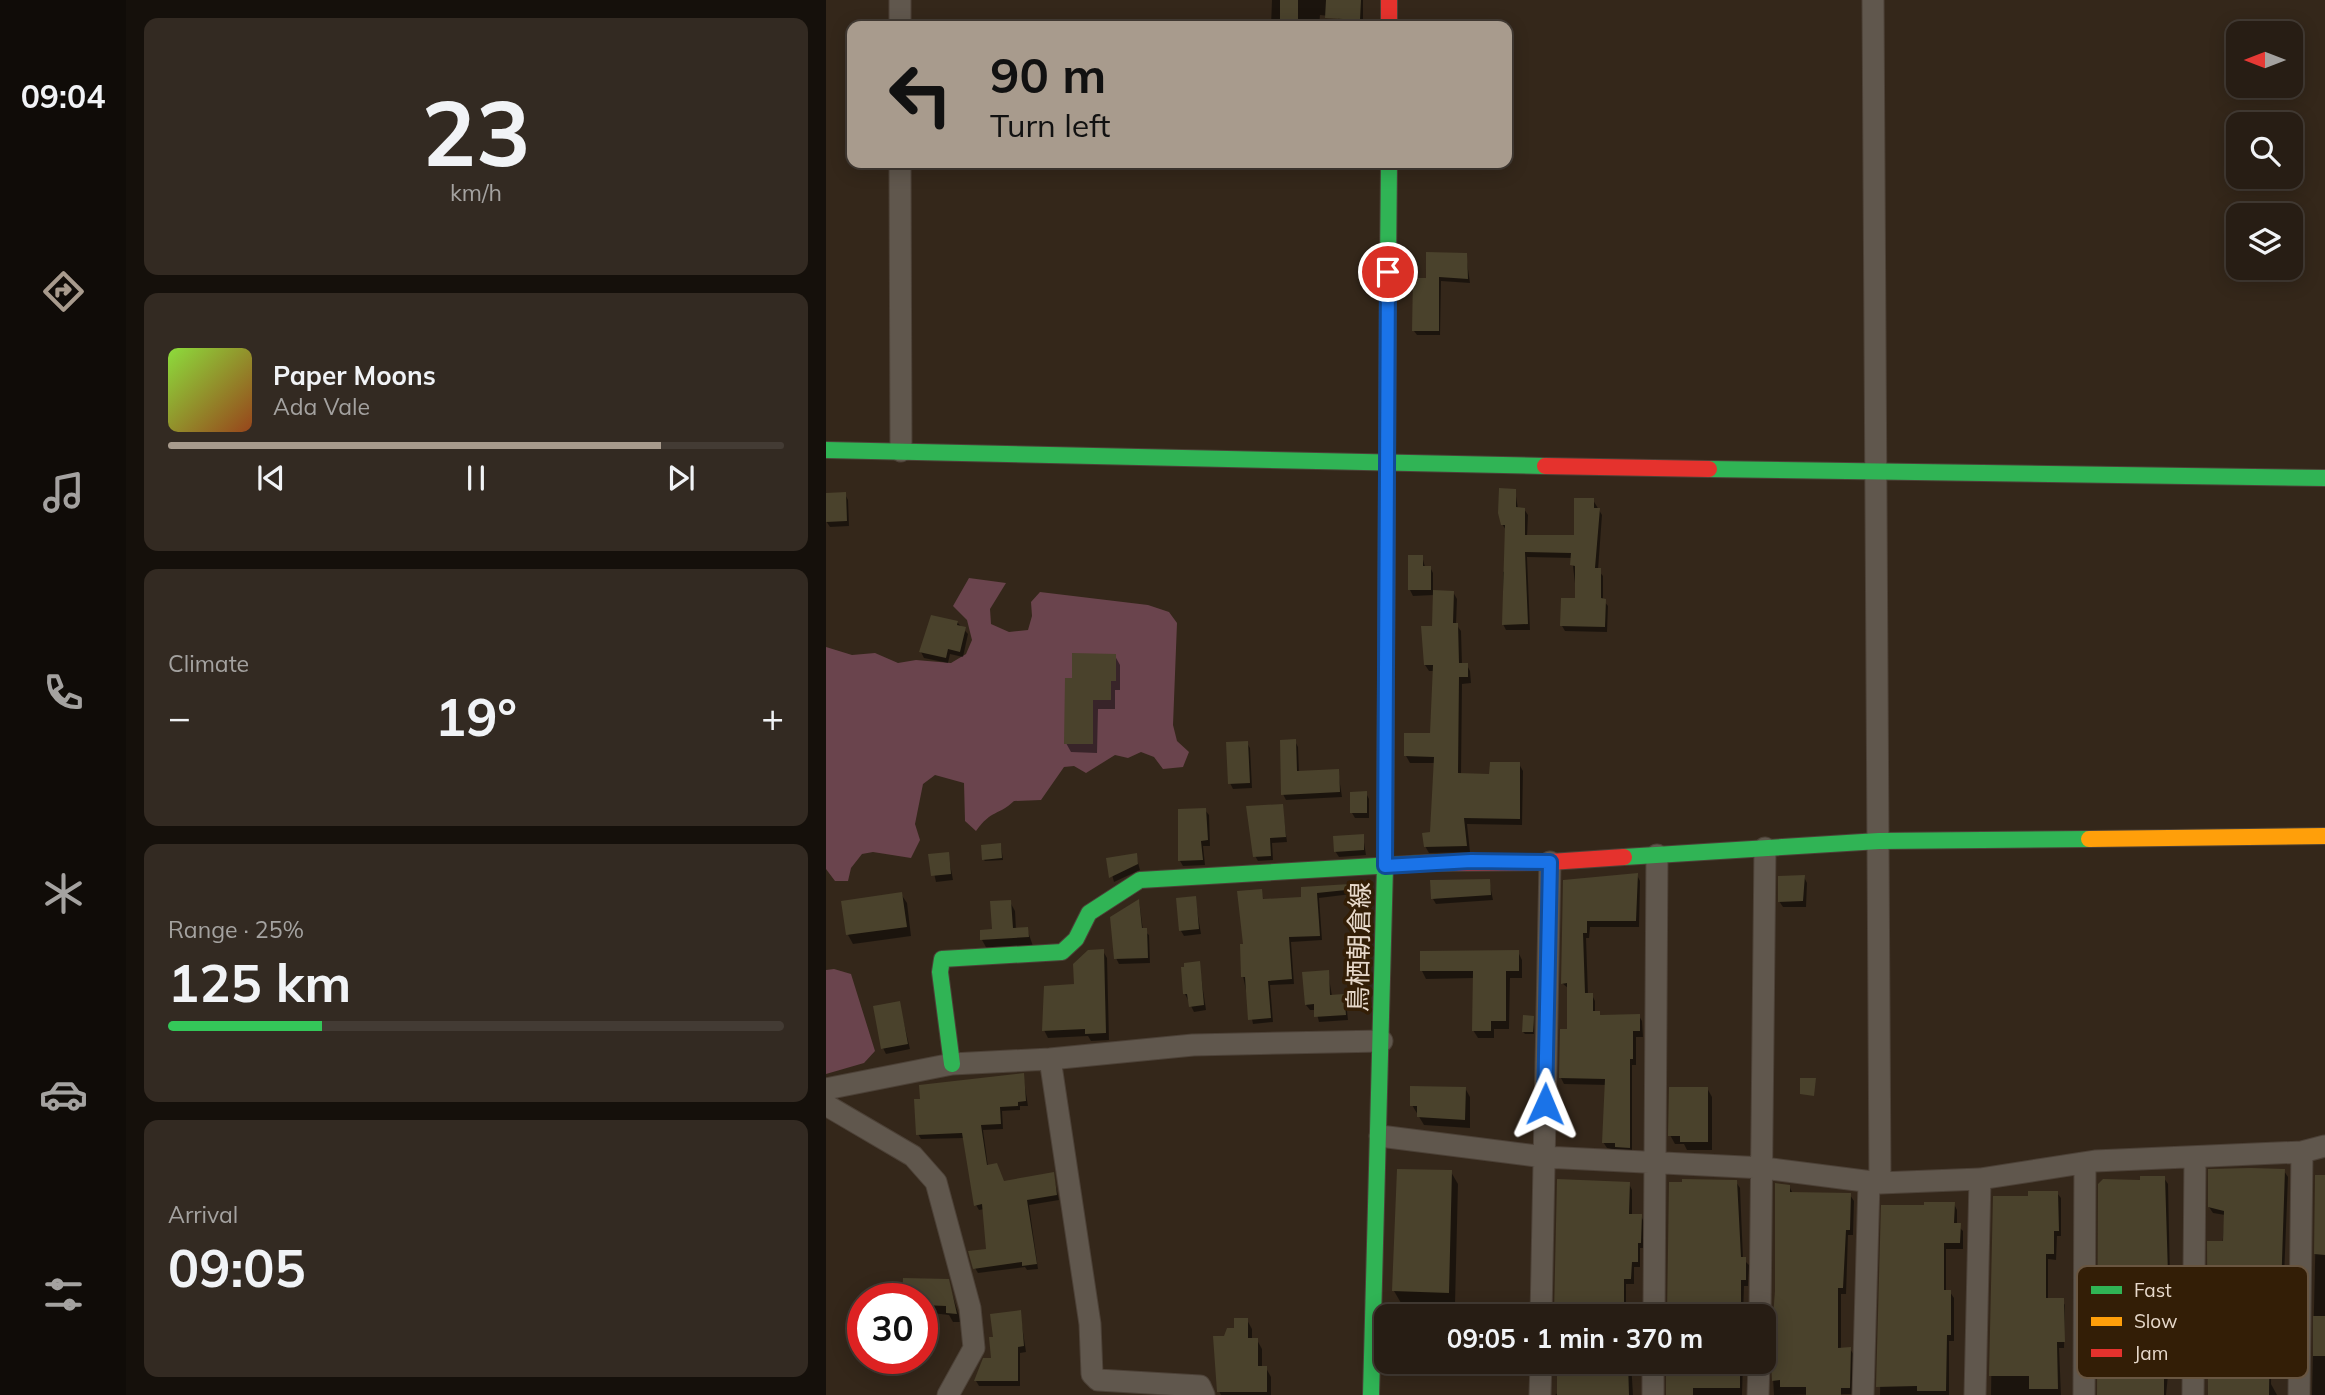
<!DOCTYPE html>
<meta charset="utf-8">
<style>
body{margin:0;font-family:Mulish,"Noto Sans JP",sans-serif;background:#332a22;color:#f1f3f6;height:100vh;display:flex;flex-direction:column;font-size:26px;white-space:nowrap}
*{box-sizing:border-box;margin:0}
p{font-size:23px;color:#a4a2a0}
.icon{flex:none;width:38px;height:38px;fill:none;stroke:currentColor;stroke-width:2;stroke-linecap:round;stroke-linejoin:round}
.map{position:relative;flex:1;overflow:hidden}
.drawer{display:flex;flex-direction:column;gap:18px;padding:18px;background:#15100b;width:700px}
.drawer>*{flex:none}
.guide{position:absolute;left:21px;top:21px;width:665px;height:147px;border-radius:14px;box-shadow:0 4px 18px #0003,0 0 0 2px #433b34;background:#a89b8d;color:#111;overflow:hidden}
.needle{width:46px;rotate:270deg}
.fabs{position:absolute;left:1400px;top:21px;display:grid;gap:14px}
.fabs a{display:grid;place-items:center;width:77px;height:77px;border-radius:14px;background:#271d14;box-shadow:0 4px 18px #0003,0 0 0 2px #433b34;font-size:35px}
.speed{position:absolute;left:21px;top:1283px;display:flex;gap:14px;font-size:35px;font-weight:700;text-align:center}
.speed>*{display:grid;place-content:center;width:91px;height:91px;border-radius:50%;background:#271d14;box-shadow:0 4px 18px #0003,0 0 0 2px #433b34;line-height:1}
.speed .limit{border:10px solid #d22;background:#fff;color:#111}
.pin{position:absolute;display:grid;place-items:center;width:60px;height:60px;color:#fff;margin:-30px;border:4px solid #fff;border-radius:50%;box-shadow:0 2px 7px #0007}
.me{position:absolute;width:77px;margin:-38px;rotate:1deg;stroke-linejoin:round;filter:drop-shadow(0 0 5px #0008)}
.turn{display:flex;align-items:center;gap:24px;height:147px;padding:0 28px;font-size:32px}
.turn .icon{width:91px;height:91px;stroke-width:2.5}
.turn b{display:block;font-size:49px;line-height:60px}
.big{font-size:52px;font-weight:700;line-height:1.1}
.drawer .tile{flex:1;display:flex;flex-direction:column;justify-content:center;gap:10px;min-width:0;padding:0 24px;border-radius:14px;background:#332a22}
.drawer .dial{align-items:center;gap:0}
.dial b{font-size:91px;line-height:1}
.song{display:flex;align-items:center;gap:21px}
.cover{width:84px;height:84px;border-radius:10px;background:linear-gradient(135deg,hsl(90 70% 55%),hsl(20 70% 35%))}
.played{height:7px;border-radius:4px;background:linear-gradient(90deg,#a89b8d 80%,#433b34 80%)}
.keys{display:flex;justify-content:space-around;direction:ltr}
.heat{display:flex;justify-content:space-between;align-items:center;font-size:38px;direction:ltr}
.charge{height:10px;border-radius:5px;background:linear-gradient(90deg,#34c759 25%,#433b34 0)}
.trip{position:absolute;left:548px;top:1304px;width:402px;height:70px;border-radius:14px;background:#271d14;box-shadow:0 4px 18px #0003,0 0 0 2px #433b34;font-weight:700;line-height:70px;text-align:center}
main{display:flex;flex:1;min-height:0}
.menu{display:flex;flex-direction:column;width:126px;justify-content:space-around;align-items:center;background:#100c08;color:#a4a2a0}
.menu .icon{width:49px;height:49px}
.menu .selected{color:#a89b8d}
.menu b{font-size:32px;color:#f1f3f6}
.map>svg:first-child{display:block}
</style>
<main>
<nav class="menu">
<b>09:04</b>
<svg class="icon selected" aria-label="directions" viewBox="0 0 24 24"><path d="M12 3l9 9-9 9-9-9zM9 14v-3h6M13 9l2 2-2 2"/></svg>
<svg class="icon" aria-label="music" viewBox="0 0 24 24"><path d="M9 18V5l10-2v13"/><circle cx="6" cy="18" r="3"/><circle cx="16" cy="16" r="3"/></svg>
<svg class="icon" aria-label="phone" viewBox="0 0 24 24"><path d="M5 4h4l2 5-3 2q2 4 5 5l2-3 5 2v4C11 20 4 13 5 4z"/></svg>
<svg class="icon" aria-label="climate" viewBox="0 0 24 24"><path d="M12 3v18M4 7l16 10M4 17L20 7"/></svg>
<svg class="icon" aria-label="car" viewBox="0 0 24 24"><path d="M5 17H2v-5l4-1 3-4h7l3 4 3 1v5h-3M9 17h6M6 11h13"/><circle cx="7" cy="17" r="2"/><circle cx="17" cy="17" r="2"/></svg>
<svg class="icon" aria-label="filters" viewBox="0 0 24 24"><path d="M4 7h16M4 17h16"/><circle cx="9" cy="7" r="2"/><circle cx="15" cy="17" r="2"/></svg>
</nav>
<section class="drawer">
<div class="tile dial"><b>23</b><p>km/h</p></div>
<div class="tile">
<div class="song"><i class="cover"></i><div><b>Paper Moons</b><p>Ada Vale</p></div></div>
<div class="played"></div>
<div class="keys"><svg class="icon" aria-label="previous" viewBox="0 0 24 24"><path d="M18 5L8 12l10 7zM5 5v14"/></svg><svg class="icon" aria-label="pause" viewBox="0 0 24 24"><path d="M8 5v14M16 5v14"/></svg><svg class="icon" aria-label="next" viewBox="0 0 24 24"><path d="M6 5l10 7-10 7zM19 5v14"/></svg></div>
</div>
<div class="tile"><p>Climate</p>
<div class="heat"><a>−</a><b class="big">19°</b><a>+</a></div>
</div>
<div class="tile"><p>Range · 25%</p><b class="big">125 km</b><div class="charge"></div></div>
<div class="tile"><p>Arrival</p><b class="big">09:05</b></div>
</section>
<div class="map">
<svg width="1499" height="1395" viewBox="0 0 1499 1395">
<rect width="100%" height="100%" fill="#34271a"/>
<path fill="#6a444d" d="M143,578L180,583L164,609L165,624L183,632L202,630L206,616L205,602L214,592L322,605L343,612L351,623L347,725L351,741L363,752L357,767L337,769L328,757L315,752L302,758L289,755L260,773L248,766L238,767L215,800L188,801C172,816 166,809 150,831L139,821L138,783L109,775L97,784L89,824L94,840L85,858L47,852L36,854L25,868L22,881H9L0,869V647L26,655L49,653L72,663L90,660L125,663L140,654L146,640L141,620L127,606Z
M8,969L25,974L49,1051L38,1063L0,1074V970Z"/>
<path fill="#0007" d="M446,0H537V26H512V17L494,15L493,26H445Z
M640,255L644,283L615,281L614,335H591L588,331L601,280Z
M689,490L692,509H698L702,515L701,537H750L767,500L776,515L772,570L777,576V600L782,606L781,632L739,631L736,626L751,600L746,558L701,557L704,630H680L677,624V572L681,571L680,530L676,524Z
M19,494L22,500L23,526L4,527L0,521V495Z
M596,556L599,567H604L607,573V592H627L631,599L630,624L635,631L636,665H641L644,671L645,683L636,684L635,775L665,776L693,764L697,771L696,825L641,824L644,852L603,853L599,846L606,834L609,763H584L580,756L606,735L608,671H603L599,665L607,627L608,595L587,596L584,590Z
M131,622L142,634L137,657L124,654L122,663L98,658L95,652Z
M289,656L294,665V690H289V709H272L271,753L245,752L240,743L248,680Z
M469,741L472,747L473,773L512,771L516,797L460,800L457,794Z
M421,743L424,748L426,788L407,789L404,783Z
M540,793L543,799V818H529L526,813Z
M456,805L461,842L446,843L447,860L432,861L429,856Z
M379,810L383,815L384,846H377L379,865L357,866L354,861Z
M537,836L540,855L513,857L509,851Z
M175,845L177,860L159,861L157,859Z
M122,853L127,880L110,882L104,855Z
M310,855L314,870L288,882L282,860Z
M811,875L814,881L813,927H764L763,938H760L762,995H766L769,1001V1012L775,1016H813L816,1021L817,1037H810V1065H806V1154L781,1148L777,1142L781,1085L738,1084L735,1078L743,1031V989L736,983L738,881Z
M978,877L981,883L980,907H957L953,901Z
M663,881L667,900L610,904L607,899Z
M539,885L542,892L493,898L496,940L465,942L468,984L444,985L447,1022L427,1024L417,976L419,945L435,891L438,901L477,899L476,889Z
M75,894L81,903L85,936L27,944L22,935Z
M369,898L375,934L358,936L355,931Z
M313,901L317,930L323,935L324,963L293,964L290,958Z
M184,902L189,911L190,930L201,929L207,946L161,949L156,940L168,931Z
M277,951L281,958L283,1040L265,1041L262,1036L222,1038L218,1030Z
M692,952L696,960V978H684L683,1029H668V1038H652L647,1030L648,978L600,979L596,971Z
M373,963L380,1010L368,1012L359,994Z
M502,972L506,996H517L520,1001L522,1020L493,1022L490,1010H484L480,1005Z
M73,1003L84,1049L60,1054L57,1048Z
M707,1017L708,1034H699L697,1032Z
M197,1075L202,1106H194V1110L176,1111L177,1129L157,1130L162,1167L178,1183L227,1174L233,1200L203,1205L212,1269L201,1270L199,1267L152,1273L149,1268L162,1250L159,1209L153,1210L150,1205L138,1138L95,1139L92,1134Z
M639,1088L644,1097V1128L598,1125L586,1105Z
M881,1088L886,1097V1150H861L858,1144H849L844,1135Z
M1458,1171L1462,1177L1456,1328H1446L1445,1384L1451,1395H1383L1399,1215L1387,1213L1383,1207Z
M625,1172L632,1184L629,1305L575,1303L568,1291Z
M1491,1177H1499V1395H1486Z
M1338,1178L1342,1184L1344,1279H1342L1340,1330L1346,1336L1340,1395H1273L1316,1182Z
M733,1181L803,1184L806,1190V1216H815L818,1222V1248H814V1267H808V1284H800V1316H730Z
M910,1182L914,1188L917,1259L923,1265L922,1286H918L917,1316H843Z
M963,1186L967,1194L1024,1195L1028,1201L1027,1235H1022L1020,1294H1015V1349H1024L1028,1355L1027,1394L948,1395L944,1326L949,1317Z
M1231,1193L1235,1198V1236H1231L1230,1260L1222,1259V1300H1236L1239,1305L1238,1348H1233L1235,1395H1165L1168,1197L1203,1198Z
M1128,1204L1131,1210V1225L1137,1231V1249H1120V1292H1124L1128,1298V1341H1123V1395H1054L1057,1207Z
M79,1280L122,1281L135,1322H127L123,1315L96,1312V1298H78Z
M194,1312L200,1352L194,1353V1386H153L150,1381L158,1360H167L169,1338Z
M421,1320L426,1329V1340H431L436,1349V1368H440L445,1377V1395H395L393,1391L399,1338Z
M731,1362H805L807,1395H729L732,1393Z
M840,1362H917L916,1395H842Z"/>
<path fill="#4a422c" d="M454,0H472V26H454Z
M500,0H535L534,20L499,18Z
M600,252L641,253L642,279L613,277V331H586L587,278H600Z
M673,488L690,489V507L699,508V535H748V498H768V508H774L769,568H775V598L780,599L779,627L734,626L735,598H749V566L744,565L745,553L699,552L702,624L676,625L679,525H675L672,513Z
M20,492L21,521L0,522V493Z
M582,555H597V566H605V590H582Z
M607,590L628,591L627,623H632L633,663H642V677H633L632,773L663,774L664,762H694V819L638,818L641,846L598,847L596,833L604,832L608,757L578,756V733H604L607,665H598L595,626H606Z
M105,615L132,621L131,625L140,627L134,652L122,649L120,658L93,652Z
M246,653L290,654V681H285V700H267V744H238L239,678H246Z
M470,739L471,771L513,769L514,792L455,795L454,740Z
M422,741L424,783L402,784L400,742Z
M541,791V813H524V792Z
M457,804L460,837L444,838L445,856L427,857L420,806Z
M380,808L382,840L375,841L377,860L352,861V809Z
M538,834V850L508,852L507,836Z
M175,843L176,858L156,860L155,845Z
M123,852L125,874L105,876L102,854Z
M311,853L312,864L283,878L280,858Z
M812,873L810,921H761V933H757L759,993H767V1011H774V1015L814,1014V1031H807V1059H804V1148L789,1147V1143H776L779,1079L733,1078L734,1029H741V983L735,984L737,880Z
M979,875L977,901L952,902V876Z
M664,879L665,895L605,899L604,880Z
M540,883V888L491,893L494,936L463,937L466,979L442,981L445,1018L422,1020L419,977H415L414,944H417L411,891L436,889L437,899L475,897V887Z
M76,892L81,927L20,935L15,901Z
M370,896L373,929L353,931L350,898Z
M313,899L316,928H321L322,958L288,959L284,917Z
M185,900L187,928L202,927L203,937L154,940V930L166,929L164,901Z
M278,949L280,1033L259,1034V1029L216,1031L218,986L248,984L247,964L262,950Z
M693,950V971H680V1021H665V1031H646L647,971H594V951Z
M374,961L378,1005L363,1007L361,994H357L355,967H358V963Z
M503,970L504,995L518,994L520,1015L488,1017V1004L479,1005L476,972Z
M74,1001L82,1044L55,1049L47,1006Z
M697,1015L708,1016L707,1032H696Z
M198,1073L200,1101L192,1102V1106L174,1107L175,1124L155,1125L161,1165L171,1163L178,1181L228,1172L231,1195L201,1200L211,1264L196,1266V1262L147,1269L142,1251L160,1249L156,1204L148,1206L136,1133L90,1135L88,1099H94L93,1085Z
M974,1078H990L988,1096L974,1094Z
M584,1086L640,1087L639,1120L591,1117V1106H584Z
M843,1087H882V1142H854V1136H842Z
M1425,1168L1459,1169L1454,1323H1444L1443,1395H1382L1381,1241H1397L1398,1211L1382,1207V1169Z
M571,1169L626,1170L623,1293L566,1291Z
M1489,1175H1499V1255L1488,1254Z
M1314,1176H1339L1342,1274H1339L1338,1329H1344V1345L1341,1373H1338V1395H1271L1272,1184L1277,1179L1314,1180Z
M731,1179L804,1182L803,1214H816L815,1243H812V1262H806L805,1279H798V1316L728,1314Z
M856,1179L911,1180L915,1257H920V1280H915V1316H841L843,1182H856Z
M949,1183L964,1185V1192L1025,1193L1024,1230H1020L1017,1288H1012V1348L1025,1347L1024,1388H1015V1395H980V1387H954V1380L946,1381L943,1326L947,1317L949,1291Z
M1202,1191H1232L1233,1231H1228V1254H1220V1298H1238L1239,1342H1231L1232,1389H1203V1376H1163L1167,1196H1202Z
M1098,1202H1129L1128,1223H1135L1134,1243H1118V1290H1125V1335H1121L1120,1391H1091V1386L1050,1387L1055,1205H1098Z
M77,1278L123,1279L131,1314L120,1313V1306L96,1305V1298H76Z
M195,1310L198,1346L192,1347V1381H148L157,1358H165L163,1337H167L164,1314Z
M1487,1316H1499V1356H1487Z
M408,1318H422V1338H432V1366H441V1392H391L387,1336H398L401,1328H408Z
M731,1362H802L803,1395H731Z
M840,1362H910V1372H914V1388H867V1395H840Z"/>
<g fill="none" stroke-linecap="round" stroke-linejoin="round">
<defs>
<path id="street" d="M74,0V26
M1047,0L1054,1183
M74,163L75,451
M224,1059L264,1324L266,1374L272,1380L374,1386L378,1395
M0,1089L126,1064L224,1059L367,1045L556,1041
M0,1105L87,1156L110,1182L144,1308L148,1348L122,1395
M554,1136L718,1157L938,1168L1054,1183L1154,1179L1269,1161L1476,1152L1499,1146
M715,1316L724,862
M828,1316L831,855
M934,1316L939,848
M714,1395L715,1362
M827,1395V1362
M932,1395L933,1362
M1037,1395L1043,1182
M1149,1395L1154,1179
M1258,1395L1259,1163
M1367,1395L1369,1158
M1473,1395L1476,1152"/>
<path id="fast" d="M562,265L563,163
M0,450L719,466
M883,469L1499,478
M798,857L1053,841L1263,839
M126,1064L114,972L116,959L236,952L250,939L263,913L314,880L601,863
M545,1395L559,866L560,679"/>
<path id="slow" d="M560,679L562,265
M1263,839L1499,836"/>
<path id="jam" d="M563,0V26
M719,466L883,469
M601,863L724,862L798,857"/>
</defs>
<use href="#street" stroke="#4c4137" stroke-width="23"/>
<use href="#fast" stroke="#4c4137" stroke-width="18"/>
<use href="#slow" stroke="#4c4137" stroke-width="18"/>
<use href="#jam" stroke="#4c4137" stroke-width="18"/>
<use href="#street" stroke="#60574d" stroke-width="21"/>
<use href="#fast" stroke="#30b455" stroke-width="16"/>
<use href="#slow" stroke="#ff9f0a" stroke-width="16"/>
<use href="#jam" stroke="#e5322d" stroke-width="16"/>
</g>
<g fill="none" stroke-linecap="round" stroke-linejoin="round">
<defs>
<path id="route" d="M562,272L559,866L645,861L724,862L719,1104"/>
</defs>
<use href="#route" stroke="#114b97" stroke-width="18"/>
<use href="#route" stroke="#1a73e8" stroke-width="12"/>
</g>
<g text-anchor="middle" stroke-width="7" stroke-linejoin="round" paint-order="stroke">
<g font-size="26" fill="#e7d9cb" stroke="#331e06">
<text transform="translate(533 947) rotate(-89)" y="9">鳥栖朝倉線</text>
</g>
</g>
<rect x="1251" y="1266" width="231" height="112" rx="10" fill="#331e06" stroke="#695641" stroke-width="2"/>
<rect x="1265" y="1286" width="31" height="8" fill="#30b455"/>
<rect x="1265" y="1317" width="31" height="9" fill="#ff9f0a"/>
<rect x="1265" y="1349" width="31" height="8" fill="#e5322d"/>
<g font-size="19" fill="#e7d9cb">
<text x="1308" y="1297">Fast</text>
<text x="1308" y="1328">Slow</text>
<text x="1308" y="1360">Jam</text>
</g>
</svg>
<div class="fabs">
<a><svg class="needle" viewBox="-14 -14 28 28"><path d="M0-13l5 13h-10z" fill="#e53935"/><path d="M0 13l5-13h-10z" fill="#a4a2a0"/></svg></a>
<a><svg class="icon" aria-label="search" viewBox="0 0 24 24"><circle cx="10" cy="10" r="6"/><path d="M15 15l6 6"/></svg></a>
<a><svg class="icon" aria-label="layers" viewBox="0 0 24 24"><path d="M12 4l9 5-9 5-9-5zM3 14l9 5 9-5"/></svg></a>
</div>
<div class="speed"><div class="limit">30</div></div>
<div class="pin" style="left:562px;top:272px;background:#d93025"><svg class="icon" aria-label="arrive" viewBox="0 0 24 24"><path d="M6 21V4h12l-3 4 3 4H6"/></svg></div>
<svg class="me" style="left:719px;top:1104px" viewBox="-20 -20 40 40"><path d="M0-17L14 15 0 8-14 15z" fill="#1a73e8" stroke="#fff" stroke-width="4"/></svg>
<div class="trip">09:05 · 1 min · 370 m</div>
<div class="guide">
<div class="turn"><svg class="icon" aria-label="left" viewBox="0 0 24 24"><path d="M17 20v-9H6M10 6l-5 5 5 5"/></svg><div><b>90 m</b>Turn left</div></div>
</div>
</div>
</main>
